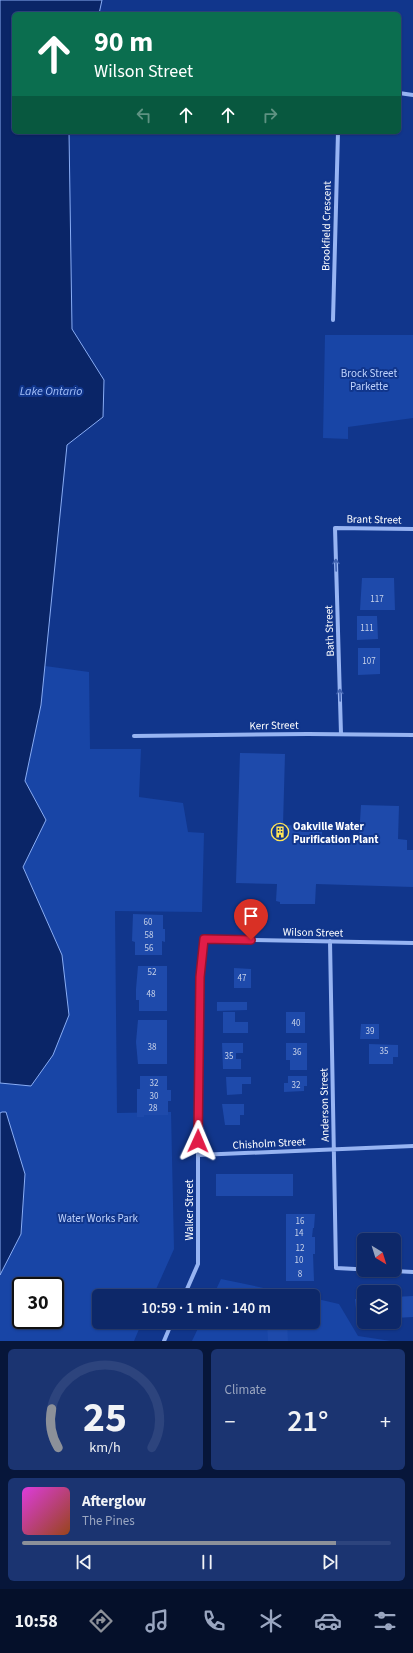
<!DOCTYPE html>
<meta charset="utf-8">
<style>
body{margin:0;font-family:"Source Sans 3",sans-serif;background:#1b3471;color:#f1f3f6;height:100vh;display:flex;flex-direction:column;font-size:15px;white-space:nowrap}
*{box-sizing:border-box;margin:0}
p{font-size:13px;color:#9aa6c0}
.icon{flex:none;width:22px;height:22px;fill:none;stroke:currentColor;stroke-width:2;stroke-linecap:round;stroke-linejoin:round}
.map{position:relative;height:1341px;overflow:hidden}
.side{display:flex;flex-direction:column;gap:8px;padding:8px;background:#07163a;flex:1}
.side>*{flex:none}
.hud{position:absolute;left:12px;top:12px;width:389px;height:122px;border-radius:6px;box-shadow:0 1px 3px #0004,0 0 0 1px #2d447d;background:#0b6e4f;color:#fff;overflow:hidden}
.needle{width:26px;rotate:142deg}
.tools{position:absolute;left:357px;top:1233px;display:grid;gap:8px}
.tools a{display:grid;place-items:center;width:44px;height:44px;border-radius:6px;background:#0d2869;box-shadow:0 1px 3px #0004,0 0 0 1px #2d447d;font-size:20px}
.speed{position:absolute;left:12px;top:1277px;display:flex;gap:8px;font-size:20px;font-weight:700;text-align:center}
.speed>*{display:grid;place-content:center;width:52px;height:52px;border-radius:50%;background:#0d2869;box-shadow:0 1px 3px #0004,0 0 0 1px #2d447d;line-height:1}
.speed .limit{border:2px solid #111;border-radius:6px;background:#fff;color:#111}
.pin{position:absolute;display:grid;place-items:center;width:34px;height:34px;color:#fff;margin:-41px -17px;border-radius:50% 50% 50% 0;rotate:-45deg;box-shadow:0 0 4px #0007}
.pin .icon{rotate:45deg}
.me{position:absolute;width:44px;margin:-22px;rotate:1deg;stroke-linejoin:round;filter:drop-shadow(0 0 3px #0008)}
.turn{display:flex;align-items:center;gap:14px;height:84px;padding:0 16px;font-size:18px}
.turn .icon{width:52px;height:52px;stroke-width:2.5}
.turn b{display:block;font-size:28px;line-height:34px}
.lanes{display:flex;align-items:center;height:38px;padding:0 16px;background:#0003;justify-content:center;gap:20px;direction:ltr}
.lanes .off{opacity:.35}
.big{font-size:30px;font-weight:600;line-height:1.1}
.side .widget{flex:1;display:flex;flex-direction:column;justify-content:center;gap:6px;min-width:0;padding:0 14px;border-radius:6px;background:#1b3471}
.side .dial{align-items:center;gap:0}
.dial svg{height:104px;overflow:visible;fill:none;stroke:#2d447d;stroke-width:7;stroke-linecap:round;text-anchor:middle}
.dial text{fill:#f1f3f6;stroke:none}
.song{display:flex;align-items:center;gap:12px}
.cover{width:48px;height:48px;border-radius:6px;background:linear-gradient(135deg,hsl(300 70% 55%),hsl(20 70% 35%))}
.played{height:4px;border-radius:2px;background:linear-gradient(90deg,#8c9099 85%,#2d447d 85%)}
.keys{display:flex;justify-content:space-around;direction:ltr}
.heat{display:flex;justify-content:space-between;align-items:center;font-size:22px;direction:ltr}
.side .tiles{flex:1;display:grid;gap:8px;grid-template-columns:1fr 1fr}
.widget:last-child{grid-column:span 2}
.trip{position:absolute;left:92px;top:1289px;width:228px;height:40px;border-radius:6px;background:#0d2869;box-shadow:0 1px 3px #0004,0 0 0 1px #2d447d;font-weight:600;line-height:40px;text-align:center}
.tabs{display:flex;height:64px;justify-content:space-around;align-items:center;background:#05102a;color:#9aa6c0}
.tabs .icon{width:28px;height:28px}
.tabs .current{color:#8c9099}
.tabs b{font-size:18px;color:#f1f3f6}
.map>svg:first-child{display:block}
</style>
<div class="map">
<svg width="413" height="1341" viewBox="0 0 413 1341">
<rect width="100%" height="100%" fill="#11368c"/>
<path fill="#1845a6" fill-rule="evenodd" d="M325,335H413V418L348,427V439L323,438Z
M45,666L89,672L90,749H141L139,797L183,803L188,832L204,833L202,912L115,911L117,1113L171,1112L174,1249L153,1296H99V1322H142L134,1341H0V1275L21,1234L2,1112L0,1113V1083L31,1085L62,955L23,867L46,820L25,781L41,705ZM21,1286H55V1320H21Z
M221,1279L302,1296H213Z
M313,1298L339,1304L358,1336L391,1341H192L201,1322H313Z"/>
<path fill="#0a2567" stroke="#89adf5" d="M0,0H102L99,14H14V132H69L72,329L104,380L103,417L67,445L41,705L25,781L46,820L23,867L62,955L69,1015L53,1055L31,1086L0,1083Z
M2,1112H6L25,1174L21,1234L0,1275V1113Z"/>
<path fill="#1e4aab" d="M362,578H394L395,610H360Z
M357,616H377L378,639L357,640Z
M358,648H380V674L358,675Z
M240,753L285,754L283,825L322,826V838H359L361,805L399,806L398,839L407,840V850H413V887L316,884L315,904H280V902L276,901L277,884L236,883Z
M133,914L163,915V929H165V942L162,941V955H135V942L132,941Z
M138,966H167V1011H139V1000H136V989Z
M234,968L251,969V988H234Z
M217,1002H247V1010L217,1011Z
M223,1012H235V1022H248V1033H223Z
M286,1012H305V1033H286Z
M138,1020H167V1064H138L136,1042Z
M361,1024H379V1039H360Z
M222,1043H243V1053H236V1059H241V1069H223Z
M286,1043H307V1070H290V1060H286Z
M369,1044L398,1045V1057H393V1064H369Z
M140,1076H167V1090H171V1101H168V1115H144V1117H137V1089H140Z
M288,1076H307V1086H304V1091L284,1092V1083H288Z
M226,1077H251V1084H242V1094L227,1095Z
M222,1104H244V1115H240V1125H225Z
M216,1174H293V1196H216Z
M286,1214H315L314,1228H313L312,1237H315V1254H313L314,1281H286Z
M413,1296V1317L394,1318V1297Z
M364,1298V1319H357L355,1299Z
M267,1322H287L288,1341H268Z"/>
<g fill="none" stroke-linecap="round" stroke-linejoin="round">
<path stroke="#97b4f2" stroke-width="4" d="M399,93L413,95
M333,320L338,132
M341,734L335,528L413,529
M134,736L308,734L413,735
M330,941L336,1268L413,1272
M198,1155L413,1146
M184,1296L198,1264V1155L200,977L204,939L413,943
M164,1341L172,1322"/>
</g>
<defs><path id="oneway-shaft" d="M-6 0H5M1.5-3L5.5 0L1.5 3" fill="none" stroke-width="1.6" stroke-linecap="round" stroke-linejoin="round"/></defs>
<g stroke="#4062b0">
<use href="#oneway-shaft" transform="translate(336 565) rotate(-92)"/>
<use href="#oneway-shaft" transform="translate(340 695) rotate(-92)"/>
</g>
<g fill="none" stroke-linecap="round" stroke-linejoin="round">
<defs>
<path id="route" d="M198,1141L200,977L204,939L251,940"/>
</defs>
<use href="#route" stroke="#92132f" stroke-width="10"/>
<use href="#route" stroke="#e11d48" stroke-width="7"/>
</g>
<defs>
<symbol id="building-ring" viewBox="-11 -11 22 22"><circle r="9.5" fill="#11368c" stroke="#ffe558" stroke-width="1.5"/><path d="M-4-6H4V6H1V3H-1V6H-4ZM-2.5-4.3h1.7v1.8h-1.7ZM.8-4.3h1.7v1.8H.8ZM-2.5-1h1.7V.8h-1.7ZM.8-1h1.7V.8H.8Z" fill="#ffe558"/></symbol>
</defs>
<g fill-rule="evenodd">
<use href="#building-ring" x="270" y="822" width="20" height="20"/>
</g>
<g text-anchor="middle" stroke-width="4" stroke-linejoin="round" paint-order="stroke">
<g font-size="9" fill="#c7d2ea">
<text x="377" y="602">117</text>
<text x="367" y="631">111</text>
<text x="369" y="664">107</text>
<text x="148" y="925">60</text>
<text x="149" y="938">58</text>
<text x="149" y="951">56</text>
<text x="152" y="975">52</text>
<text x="242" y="981">47</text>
<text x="151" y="997">48</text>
<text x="296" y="1026">40</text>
<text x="370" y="1034">39</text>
<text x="152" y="1050">38</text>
<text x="384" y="1054">35</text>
<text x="297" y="1055">36</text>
<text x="229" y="1059">35</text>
<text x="154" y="1086">32</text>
<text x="296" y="1088">32</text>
<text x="154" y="1099">30</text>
<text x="153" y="1111">28</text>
<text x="300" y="1224">16</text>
<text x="299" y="1236">14</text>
<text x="300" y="1251">12</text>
<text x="299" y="1263">10</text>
<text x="300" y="1277">8</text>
</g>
<g font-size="11" fill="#fff" stroke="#11368c">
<text transform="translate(326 226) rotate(-89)" y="4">Brookfield Crescent</text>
<text transform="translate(374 519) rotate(1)" y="4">Brant Street</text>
<text transform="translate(329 631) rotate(-92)" y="4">Bath Street</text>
<text transform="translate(274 725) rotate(-1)" y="4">Kerr Street</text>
<text transform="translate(313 932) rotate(1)" y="4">Wilson Street</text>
<text transform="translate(324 1105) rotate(-91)" y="4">Anderson Street</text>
<text transform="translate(269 1143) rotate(-3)" y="4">Chisholm Street</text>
<text transform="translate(189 1210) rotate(-90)" y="4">Walker Street</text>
</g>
<g font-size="11" fill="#bed2fd" stroke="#11368c">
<text x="369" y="377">Brock Street<tspan x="369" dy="13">Parkette</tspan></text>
<text x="98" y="1222">Water Works Park</text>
</g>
<g font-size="11" font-weight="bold" fill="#fff" stroke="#11368c" text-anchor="start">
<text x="293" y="830">Oakville Water<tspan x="293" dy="13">Purification Plant</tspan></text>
</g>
<g font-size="12" font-style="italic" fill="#a3bff9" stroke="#11368c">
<text x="51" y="395">Lake Ontario</text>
</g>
</g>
</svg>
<div class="tools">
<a><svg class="needle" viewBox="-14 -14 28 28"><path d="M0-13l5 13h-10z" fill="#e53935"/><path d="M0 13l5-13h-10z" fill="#9aa6c0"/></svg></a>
<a><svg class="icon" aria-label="layers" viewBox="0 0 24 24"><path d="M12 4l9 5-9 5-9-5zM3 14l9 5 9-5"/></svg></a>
</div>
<div class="speed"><div class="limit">30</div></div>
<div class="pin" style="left:251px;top:940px;background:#d93025"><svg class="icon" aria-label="arrive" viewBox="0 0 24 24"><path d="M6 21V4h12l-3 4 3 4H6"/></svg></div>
<svg class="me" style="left:198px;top:1141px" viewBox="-20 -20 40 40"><path d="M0-17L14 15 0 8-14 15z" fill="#e11d48" stroke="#fff" stroke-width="4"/></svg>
<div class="trip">10:59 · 1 min · 140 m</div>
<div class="hud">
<div class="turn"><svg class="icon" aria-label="ahead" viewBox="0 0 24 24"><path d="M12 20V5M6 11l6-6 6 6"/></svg><div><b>90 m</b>Wilson Street</div></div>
<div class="lanes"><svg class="icon off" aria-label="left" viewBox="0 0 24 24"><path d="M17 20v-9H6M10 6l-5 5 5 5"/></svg><svg class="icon" aria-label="ahead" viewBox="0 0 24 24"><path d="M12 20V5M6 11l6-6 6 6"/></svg><svg class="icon" aria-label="ahead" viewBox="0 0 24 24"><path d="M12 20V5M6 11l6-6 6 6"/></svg><svg class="icon off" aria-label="right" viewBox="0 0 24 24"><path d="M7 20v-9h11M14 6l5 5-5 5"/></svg></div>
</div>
</div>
<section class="side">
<div class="tiles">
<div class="widget dial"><svg viewBox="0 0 100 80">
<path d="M14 69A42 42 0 1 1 86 69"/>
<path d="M14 69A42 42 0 0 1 9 39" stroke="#8c9099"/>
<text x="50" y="56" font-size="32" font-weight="700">25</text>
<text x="50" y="72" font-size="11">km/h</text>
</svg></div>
<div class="widget"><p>Climate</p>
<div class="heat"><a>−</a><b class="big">21°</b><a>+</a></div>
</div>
<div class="widget">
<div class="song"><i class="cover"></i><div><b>Afterglow</b><p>The Pines</p></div></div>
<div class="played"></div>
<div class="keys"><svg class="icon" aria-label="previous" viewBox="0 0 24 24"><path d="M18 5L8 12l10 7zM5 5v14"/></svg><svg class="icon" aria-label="pause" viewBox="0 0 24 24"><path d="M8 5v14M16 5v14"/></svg><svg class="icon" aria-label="next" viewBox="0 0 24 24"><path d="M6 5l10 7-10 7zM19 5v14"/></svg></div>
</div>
</div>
</section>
<nav class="tabs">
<b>10:58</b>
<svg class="icon current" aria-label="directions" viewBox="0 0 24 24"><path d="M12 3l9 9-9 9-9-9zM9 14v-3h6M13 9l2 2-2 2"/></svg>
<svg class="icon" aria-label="music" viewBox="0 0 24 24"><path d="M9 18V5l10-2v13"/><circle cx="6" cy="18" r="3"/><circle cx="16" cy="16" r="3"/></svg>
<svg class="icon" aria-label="phone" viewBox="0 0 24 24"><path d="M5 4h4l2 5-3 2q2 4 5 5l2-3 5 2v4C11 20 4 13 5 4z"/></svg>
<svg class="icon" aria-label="climate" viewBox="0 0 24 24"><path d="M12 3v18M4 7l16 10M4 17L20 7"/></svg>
<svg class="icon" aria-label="car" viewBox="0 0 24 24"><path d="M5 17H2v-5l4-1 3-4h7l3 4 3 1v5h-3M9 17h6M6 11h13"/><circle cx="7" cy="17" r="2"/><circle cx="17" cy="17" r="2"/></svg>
<svg class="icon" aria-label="filters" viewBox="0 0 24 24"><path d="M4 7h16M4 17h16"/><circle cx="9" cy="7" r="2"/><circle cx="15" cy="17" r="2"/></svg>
</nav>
